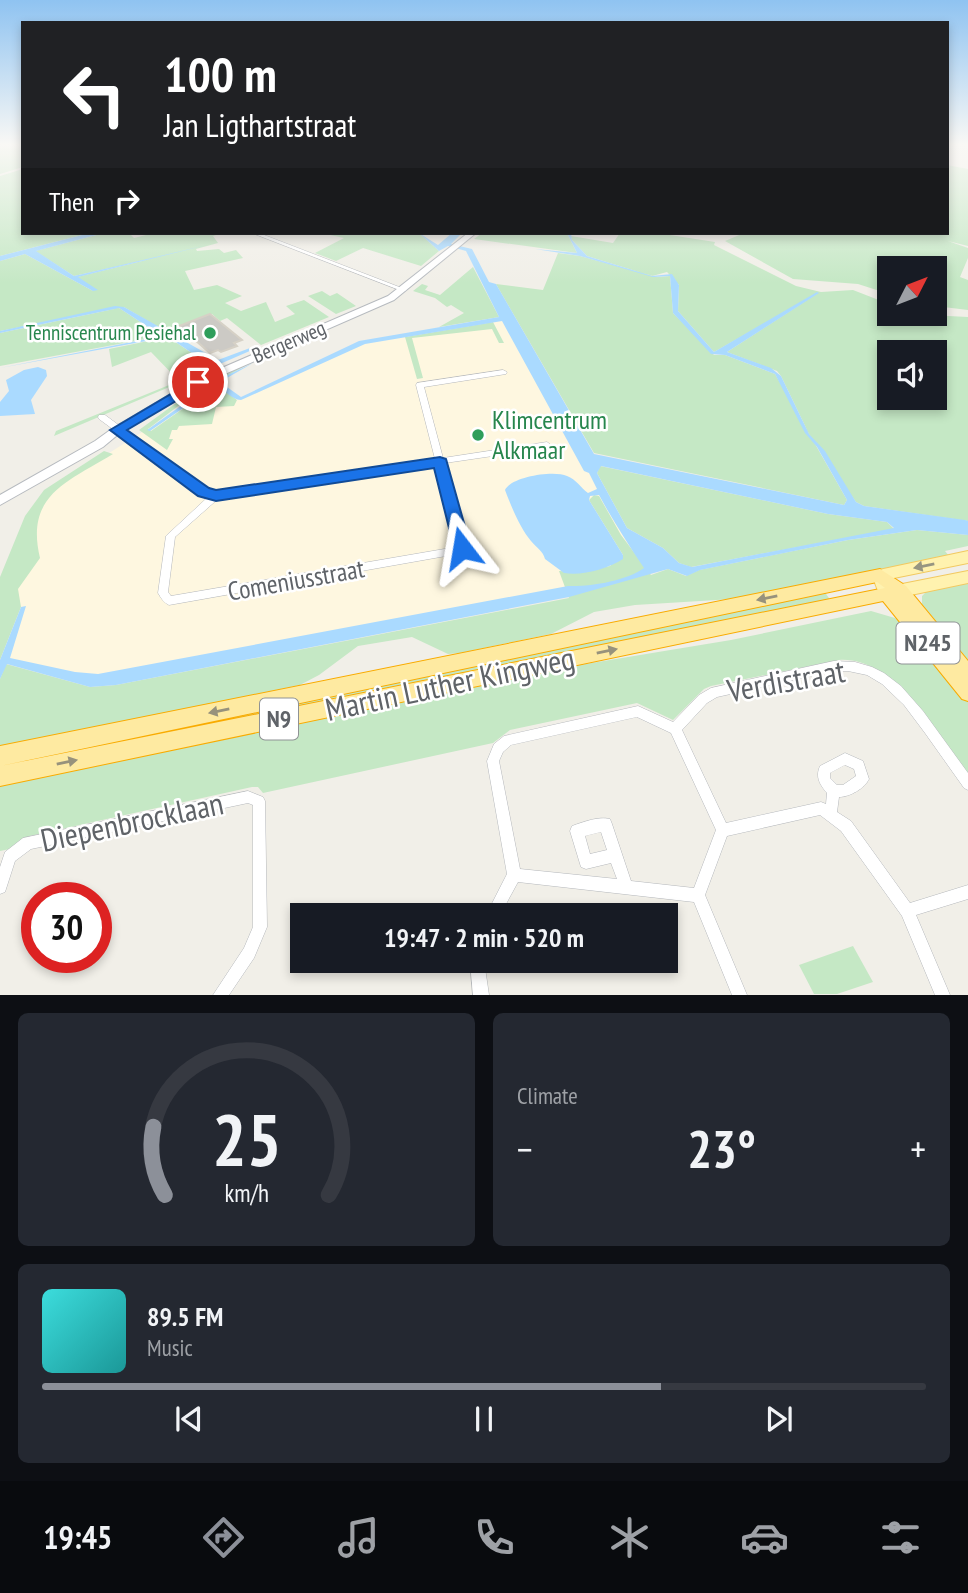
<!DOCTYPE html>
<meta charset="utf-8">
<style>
body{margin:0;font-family:"PT Sans Narrow",sans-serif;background:#242831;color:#f1f3f6;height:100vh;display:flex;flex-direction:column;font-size:26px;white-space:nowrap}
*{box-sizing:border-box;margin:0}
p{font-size:23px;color:#9ea1a6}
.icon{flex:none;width:38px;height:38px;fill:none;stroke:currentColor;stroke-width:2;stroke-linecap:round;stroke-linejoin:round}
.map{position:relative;height:995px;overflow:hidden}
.panel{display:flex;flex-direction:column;gap:18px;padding:18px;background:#0d0f14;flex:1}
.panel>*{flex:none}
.guide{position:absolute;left:21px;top:21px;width:928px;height:214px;border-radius:0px;box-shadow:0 4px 10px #0003;background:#202124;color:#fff;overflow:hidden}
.needle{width:46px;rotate:48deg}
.tools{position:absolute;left:877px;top:256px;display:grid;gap:14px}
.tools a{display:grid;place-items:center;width:70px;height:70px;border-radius:0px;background:#171b24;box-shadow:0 4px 10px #0003;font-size:35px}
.speed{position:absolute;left:21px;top:882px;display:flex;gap:14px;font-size:35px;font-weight:700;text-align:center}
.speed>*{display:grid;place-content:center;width:91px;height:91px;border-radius:50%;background:#171b24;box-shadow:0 4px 10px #0003;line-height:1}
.speed .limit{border:10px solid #d22;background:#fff;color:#111}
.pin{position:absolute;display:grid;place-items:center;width:60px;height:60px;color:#fff;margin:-30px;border:4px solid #fff;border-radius:50%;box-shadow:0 2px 7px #0007}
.me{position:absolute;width:77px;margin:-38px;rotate:346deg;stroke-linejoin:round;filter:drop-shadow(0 0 5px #0008)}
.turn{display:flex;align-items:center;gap:24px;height:147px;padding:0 28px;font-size:32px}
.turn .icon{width:91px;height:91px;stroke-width:2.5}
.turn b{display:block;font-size:49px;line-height:60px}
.then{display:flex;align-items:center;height:66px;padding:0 28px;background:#0003;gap:14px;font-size:26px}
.big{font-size:52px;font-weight:700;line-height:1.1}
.panel .tile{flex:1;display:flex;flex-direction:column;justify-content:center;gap:10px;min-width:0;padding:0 24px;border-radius:10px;background:#242831}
.panel .dial{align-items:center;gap:0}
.dial svg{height:182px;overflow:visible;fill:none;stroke:#363941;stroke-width:7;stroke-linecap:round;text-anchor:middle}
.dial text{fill:#f1f3f6;stroke:none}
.song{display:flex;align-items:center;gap:21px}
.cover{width:84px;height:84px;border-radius:10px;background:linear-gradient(135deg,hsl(180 70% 55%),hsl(180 70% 35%))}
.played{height:7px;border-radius:4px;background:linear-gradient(90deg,#8c9099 70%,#363941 70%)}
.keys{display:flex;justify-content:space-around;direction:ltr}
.heat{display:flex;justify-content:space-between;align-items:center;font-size:38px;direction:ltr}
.panel .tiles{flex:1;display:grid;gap:18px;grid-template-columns:1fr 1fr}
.tile:last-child{grid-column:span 2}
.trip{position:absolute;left:290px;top:903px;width:388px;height:70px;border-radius:0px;background:#171b24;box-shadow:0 4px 10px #0003;font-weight:700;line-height:70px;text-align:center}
.tabs{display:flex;height:112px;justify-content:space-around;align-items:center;background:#090b0e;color:#9ea1a6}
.tabs .icon{width:49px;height:49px}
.tabs .on{color:#8c9099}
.tabs b{font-size:32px;color:#f1f3f6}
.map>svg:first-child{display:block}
</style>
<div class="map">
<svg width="968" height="995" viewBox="0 0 968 995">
<rect width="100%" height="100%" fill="#f1efe8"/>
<path fill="#fef7e0" d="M507,317L656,570L90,679L0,659V624L35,509L65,481L177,410L241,398L361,342Z"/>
<path fill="#c5e8c5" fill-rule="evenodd" d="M0,144H23V167L0,174Z
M947,165L968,169V246L948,241L968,248V258L960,277L968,280V310L935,306L934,268H889V294L858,284L793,279L725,241L744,233H947Z
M23,169V233H90L0,256V176Z
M104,233H134L130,234L134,238L154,233H222L213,236L218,243L196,249L197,251L219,249L224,253L236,250L243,258L185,271L194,290L217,285L242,296L225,303L241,311L266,302L275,322L295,314L286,306L304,300L329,317L261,345L227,318L220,321L212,314L180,326L186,332L175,337L124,307L0,331V261L25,254L93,291L77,277L150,259L74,276L35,251Z
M321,233H419L439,251L421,266L363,248L336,261L315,253L344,238Z
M482,233H567L577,253L474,239Z
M620,233H657L715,242L714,245L796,286L821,292L853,290L889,304V313L968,317V521L864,506L856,502L809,434L781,376L777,371L727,352L818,293L714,352L678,311L679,285L667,272L652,276L587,256L572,240L571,236L613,243ZM889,352H934V397H889Z
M558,253L580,256L657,277L670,276L673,313L714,355H725L775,374L847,500L844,505L594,453L496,284L543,290Z
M473,267L499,317L439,327L464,313L451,305L447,307L435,298L413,291L422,284L428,286L425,290L440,295Z
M322,291L330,296L337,293L356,306L336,314L308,296Z
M119,308L162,336L0,366V333Z
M493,322L504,343H499L492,329L412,338L423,378L417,379L405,337Z
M168,337L214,368L54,436L56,431L179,381L151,352L112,367L109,349Z
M252,362L190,397L148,429L151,431L214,387H220L237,400L234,406L216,407L212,424L179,426L177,430H172L169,439H173L167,450L139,430L194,390Z
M104,451L113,454C67,482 25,495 40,558L18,589L21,607L0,660V577L25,516L44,490Z
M600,466L828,514L887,522L894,529L691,567L679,563L663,548L627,528L597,473Z
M594,495L599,496L621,535L651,575L668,569L686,576L699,570L848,540L917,530L968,535V546L945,551L949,556L733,599L635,605L594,612L551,634L460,653L448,654L412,637L358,646L319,675L300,685C199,705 101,730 0,747V679L6,664L90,687L116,685L569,598L559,571L582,572L610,566L623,555L589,500Z
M968,582V660L922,604V596L927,591Z
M824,591L831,601L0,770V763L501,661Z
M871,611L895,618L910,629L968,701V779C938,738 896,656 839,660L711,686L704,689L673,720L637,703L510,730L493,743L263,793L258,787H252L30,836L10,849L0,851V783L543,671L731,640Z
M853,946L873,982L837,994H814L799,965Z"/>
<path fill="#aadaff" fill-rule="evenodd" d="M90,233H104L36,251L74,276L207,245L78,277L98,290L93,291L25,254L0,261V256Z
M419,233L438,245L452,233H462L451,244L472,249L489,282L496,284L594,454L844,505L847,500L817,447L805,433L775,374L725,355L711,354L673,313L670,276L653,277L580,256L535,249L577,253L567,233H571L572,240L587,256L652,276L672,274L679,285L678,311L714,352L817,292L819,293L727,352L771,368L781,376L809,434L825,451L856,502L864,506L965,520L968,521V535L917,530L848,540L700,570L687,576L668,569L569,597L116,685L90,687L7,664L0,679V660L21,607L26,606L10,658L75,672L98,674L568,586C589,587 626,581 644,568C628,544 613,521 599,495L590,496L589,500L623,555V559C608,569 582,576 564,573L545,559C543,551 537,548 531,541C520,528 511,506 505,490C511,477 553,470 567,476C576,479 581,488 588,493L597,489L589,473L584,471L502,321L365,344L241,400C231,400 225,388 214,387L150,431L147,430L217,380L253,363L220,382L241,397L359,341L499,317L466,251L448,246L439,251ZM601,466L828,514L887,522L894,528L692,567L679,563L663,548L627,528L597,473Z
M115,306L124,307L218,360L250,348L252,350L213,367L168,337L0,368L162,336L119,308L0,333V331Z
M38,367L46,370L47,376L31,400L35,414L0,416V402L9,391L6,380L24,370Z"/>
<path fill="#cccac5" stroke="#d6d1c6" stroke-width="2" d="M210,314L242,340L234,343L237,346L221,352L218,350L210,353L179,326Z"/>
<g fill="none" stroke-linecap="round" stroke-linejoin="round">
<defs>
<path id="minor" d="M252,233H259L407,290L402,291Z
M503,370L507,372L506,374L424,387L443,458L547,442L551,445L547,448L445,463L467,545L463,553L169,605C164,603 161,598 158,593L166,536L209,496L201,494L99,419L98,417L99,415H105L207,490L216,492L435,459L416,385L417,383ZM437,464L457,545L456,547L171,596L168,592L175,537L219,498Z
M834,661L855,662L872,667L884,673L901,686L923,711L968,773V790L964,788L925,733L904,705L882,684L867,675L848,671H834L717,697L707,703L682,730L726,823L821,802L826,804L827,793C820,785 815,777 820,766L845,753L863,761L869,779C865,788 850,797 839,797L837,812L851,821L910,903L968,885V899L916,915L950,995H935L902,916L841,831L820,815L727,836L705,895L747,995H732L694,902L518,882L500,915H486L507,874L487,761L494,744L504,736L638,706L673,722L699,695L711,688ZM637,717L671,733L716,830L694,888L631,881L612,824L610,819C599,816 583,822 572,826L570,831L581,867L586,869L611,863L617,879L520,869L499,761L503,752L511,745ZM845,765L854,769L856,776L843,785H837L830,778V773ZM601,832L607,850L590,854L585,836Z
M248,791L263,797L265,801L267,927L254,958L229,995H213L244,948L253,927V805L248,803L31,849L15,861L5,892L0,894V867L5,852L23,838Z
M470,961H484L489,995H473Z"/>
<path id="secondary" d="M468,233H476L394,300L202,384L121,432L103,447L0,505V495L95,441L113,428L194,380L388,296Z"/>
<path id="primary" d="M968,551V563L889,579L892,586L968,571V583L887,600L881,599L872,575L874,571Z"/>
<path id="trunk" d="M880,569L906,586L968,661V701L962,699L883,601L0,786V766L885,588L877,582L0,766V746Z"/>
</defs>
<use href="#minor" stroke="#b5b8bc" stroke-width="1"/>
<use href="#secondary" stroke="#b6babf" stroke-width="2"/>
<use href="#primary" stroke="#f2c960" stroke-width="2"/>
<use href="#trunk" stroke="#f9ab00" stroke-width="2"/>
<use href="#minor" fill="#fff" fill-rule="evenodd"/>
<use href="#secondary" fill="#fff" fill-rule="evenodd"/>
<use href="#primary" fill="#fff2af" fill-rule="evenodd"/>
<use href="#trunk" fill="#feeaa1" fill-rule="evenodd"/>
</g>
<defs><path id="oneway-solid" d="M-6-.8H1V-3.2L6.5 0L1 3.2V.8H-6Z" transform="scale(1.75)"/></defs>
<use fill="#979581" href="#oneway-solid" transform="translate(924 566) rotate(169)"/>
<g fill="#97927c">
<use href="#oneway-solid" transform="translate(767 598) rotate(169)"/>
<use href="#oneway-solid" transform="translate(607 651) rotate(-12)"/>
<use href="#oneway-solid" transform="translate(219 711) rotate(169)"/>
<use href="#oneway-solid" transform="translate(67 762) rotate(-12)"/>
</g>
<linearGradient id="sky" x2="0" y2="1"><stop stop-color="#8fc3f1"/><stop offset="0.51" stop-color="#f9f8f5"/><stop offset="1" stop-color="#f9f8f5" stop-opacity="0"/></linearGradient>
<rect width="968" height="283" fill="url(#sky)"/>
<path fill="#1a73e8" stroke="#114b97" stroke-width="2" d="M198,378L205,382L203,385L127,430L209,488L216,490L440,457L446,459L471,548L468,552H456L454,548L434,468L216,501L198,496L110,430Z"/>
<g fill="#2e9e5b" stroke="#fff" stroke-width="2.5">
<circle cx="210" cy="333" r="7"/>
<circle cx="478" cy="435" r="7"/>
</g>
<g text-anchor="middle" stroke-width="5" stroke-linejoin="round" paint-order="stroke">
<g font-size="21" fill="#27864d" stroke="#fff" text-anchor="end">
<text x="196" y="340">Tenniscentrum Pesiehal</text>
</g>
<g font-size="21" fill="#5f6368" stroke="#fff">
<text transform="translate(289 342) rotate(-23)" y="7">Bergerweg</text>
</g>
<g fill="#fff" stroke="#8f9295" stroke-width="2">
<rect x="896.5" y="622.5" width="63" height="41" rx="5"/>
<rect x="260" y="698.5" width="38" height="41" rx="5"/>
</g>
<g font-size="24" font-weight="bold" fill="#5f6368">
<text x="928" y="651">N245</text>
<text x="279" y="727">N9</text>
</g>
<g font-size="26" fill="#27864d" stroke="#fff" text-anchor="start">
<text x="492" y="429">Klimcentrum<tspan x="492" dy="30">Alkmaar</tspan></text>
</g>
<g font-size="26" fill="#5f6368" stroke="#fff">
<text transform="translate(296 580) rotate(-10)" y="9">Comeniusstraat</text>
</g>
<g font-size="32" fill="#5f6368" stroke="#fff">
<text transform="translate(786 681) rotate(-10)" y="11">Verdistraat</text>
<text transform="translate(450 684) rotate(-12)" y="11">Martin Luther Kingweg</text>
<text transform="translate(132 822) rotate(-12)" y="11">Diepenbrocklaan</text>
</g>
</g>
</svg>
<div class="tools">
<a><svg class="needle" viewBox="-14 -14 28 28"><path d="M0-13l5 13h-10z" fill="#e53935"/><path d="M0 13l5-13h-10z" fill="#9ea1a6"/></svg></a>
<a><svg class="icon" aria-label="sound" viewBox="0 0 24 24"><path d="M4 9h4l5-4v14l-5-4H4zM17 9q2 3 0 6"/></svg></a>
</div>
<div class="speed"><div class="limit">30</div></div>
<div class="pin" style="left:198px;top:382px;background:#d93025"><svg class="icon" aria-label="arrive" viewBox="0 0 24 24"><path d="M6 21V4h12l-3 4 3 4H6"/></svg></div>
<svg class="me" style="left:462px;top:548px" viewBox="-20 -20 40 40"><path d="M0-17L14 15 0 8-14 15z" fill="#1a73e8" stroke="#fff" stroke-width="4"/></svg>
<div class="trip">19:47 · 2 min · 520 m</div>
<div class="guide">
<div class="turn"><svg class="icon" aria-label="left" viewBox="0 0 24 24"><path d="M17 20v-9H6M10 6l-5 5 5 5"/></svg><div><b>100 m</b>Jan Ligthartstraat</div></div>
<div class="then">Then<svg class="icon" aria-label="right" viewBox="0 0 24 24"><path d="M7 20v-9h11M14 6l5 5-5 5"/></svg></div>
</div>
</div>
<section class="panel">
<div class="tiles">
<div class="tile dial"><svg viewBox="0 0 100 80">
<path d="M14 69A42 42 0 1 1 86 69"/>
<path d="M14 69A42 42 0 0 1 9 39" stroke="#8c9099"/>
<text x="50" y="56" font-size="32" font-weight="700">25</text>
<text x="50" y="72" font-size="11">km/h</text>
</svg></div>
<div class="tile"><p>Climate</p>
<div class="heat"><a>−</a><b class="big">23°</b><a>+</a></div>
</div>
<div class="tile">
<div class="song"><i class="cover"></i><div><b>89.5 FM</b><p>Music</p></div></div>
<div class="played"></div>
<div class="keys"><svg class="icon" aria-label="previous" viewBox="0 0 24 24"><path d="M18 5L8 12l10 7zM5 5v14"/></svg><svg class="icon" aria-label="pause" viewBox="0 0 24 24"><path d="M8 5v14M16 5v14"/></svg><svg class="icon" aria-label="next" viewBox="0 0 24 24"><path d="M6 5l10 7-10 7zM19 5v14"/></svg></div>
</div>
</div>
</section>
<nav class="tabs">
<b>19:45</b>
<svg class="icon on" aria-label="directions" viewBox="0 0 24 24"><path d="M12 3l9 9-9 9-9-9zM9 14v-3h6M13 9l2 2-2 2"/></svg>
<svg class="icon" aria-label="music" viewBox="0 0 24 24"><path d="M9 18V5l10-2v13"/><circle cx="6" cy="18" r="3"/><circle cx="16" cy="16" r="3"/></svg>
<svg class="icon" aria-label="phone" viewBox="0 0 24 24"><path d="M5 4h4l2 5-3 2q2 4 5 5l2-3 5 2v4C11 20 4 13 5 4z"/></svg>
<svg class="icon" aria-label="climate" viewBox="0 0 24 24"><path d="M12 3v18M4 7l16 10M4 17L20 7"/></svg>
<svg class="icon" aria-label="car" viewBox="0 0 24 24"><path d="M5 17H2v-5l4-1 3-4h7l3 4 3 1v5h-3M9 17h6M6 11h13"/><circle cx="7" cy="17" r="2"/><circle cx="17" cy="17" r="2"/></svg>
<svg class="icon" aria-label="filters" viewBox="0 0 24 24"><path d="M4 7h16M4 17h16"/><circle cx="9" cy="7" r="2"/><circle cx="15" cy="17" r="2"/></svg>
</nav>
